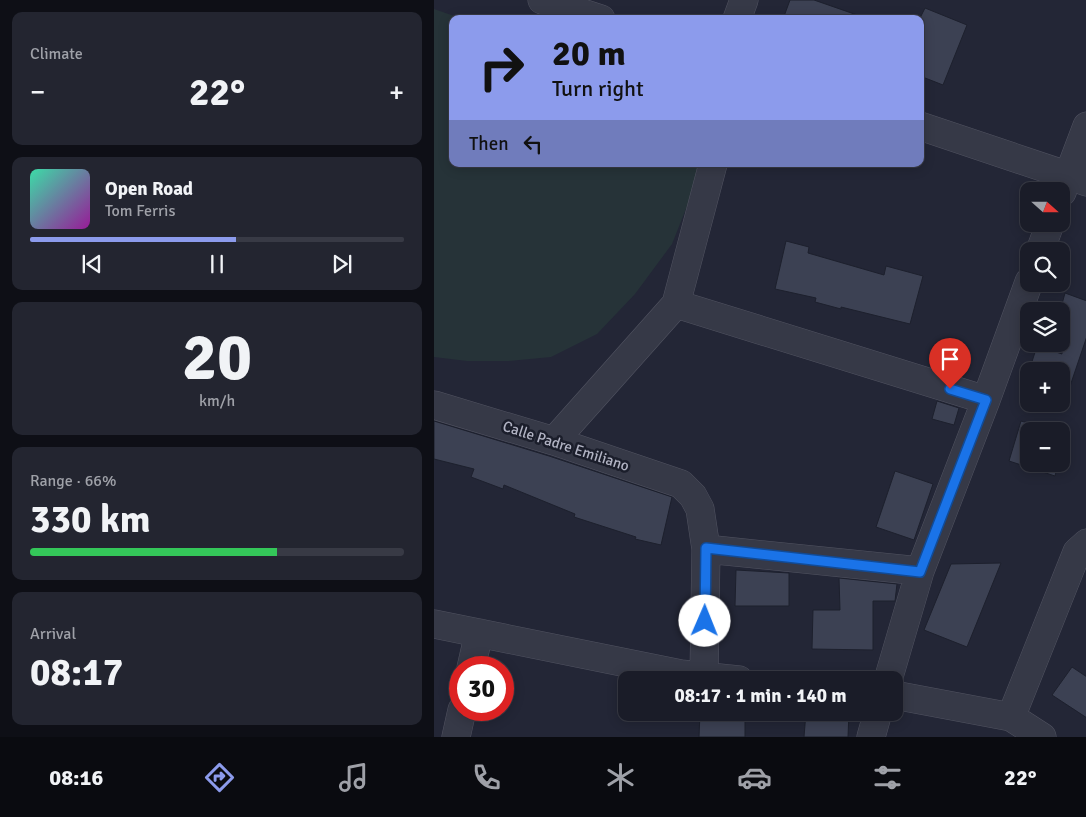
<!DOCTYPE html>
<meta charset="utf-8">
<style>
body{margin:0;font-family:Signika,sans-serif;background:#232530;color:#f1f3f6;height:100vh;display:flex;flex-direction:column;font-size:19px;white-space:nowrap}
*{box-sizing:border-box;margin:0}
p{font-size:16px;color:#9fa1a8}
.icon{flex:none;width:28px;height:28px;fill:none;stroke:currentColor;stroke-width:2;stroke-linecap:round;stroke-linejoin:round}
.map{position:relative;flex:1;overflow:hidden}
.side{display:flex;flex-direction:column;gap:12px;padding:12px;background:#0e0f16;width:434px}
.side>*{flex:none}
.banner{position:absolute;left:15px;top:15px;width:475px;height:152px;border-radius:10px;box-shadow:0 2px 12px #0003,0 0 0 1px #383a45;background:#8c9bec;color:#111;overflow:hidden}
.needle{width:32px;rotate:111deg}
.buttons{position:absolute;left:586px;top:182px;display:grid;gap:10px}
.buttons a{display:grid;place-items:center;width:50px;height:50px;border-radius:10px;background:#1a1c28;box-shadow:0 2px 12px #0003,0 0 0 1px #383a45;font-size:25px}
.speed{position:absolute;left:15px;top:656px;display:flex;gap:10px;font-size:25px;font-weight:700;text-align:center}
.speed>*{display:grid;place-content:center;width:65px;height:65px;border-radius:50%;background:#1a1c28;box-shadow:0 2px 12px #0003,0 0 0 1px #383a45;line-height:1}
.speed .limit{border:8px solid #d22;background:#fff;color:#111}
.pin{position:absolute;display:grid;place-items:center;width:42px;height:42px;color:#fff;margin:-51px -21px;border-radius:50% 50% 50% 0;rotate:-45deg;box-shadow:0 0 5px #0007}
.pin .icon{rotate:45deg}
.me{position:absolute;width:55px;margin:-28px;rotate:1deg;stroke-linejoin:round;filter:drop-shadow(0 0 4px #0008)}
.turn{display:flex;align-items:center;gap:18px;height:105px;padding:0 20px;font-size:22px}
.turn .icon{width:65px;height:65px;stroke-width:2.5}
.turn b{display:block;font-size:35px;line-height:42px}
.then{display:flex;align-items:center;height:48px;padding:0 20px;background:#0003;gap:10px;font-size:19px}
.big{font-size:38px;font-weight:700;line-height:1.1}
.side .widget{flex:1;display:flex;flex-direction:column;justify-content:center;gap:8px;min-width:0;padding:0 18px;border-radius:10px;background:#232530}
.side .dial{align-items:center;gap:0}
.dial b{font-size:65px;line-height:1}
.song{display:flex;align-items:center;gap:15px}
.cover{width:60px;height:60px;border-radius:8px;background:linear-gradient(135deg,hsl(160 70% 55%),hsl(300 70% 35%))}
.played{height:5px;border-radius:2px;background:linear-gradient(90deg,#8c9bec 55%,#383a45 55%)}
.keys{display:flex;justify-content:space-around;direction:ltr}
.heat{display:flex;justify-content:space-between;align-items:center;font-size:28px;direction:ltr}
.charge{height:8px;border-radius:4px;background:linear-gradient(90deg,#34c759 66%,#383a45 0)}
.trip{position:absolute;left:184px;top:671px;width:285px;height:50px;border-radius:10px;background:#1a1c28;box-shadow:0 2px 12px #0003,0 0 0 1px #383a45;font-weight:700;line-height:50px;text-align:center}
.menu{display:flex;height:80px;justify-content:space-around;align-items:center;background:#0a0b10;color:#9fa1a8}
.menu .icon{width:35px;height:35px}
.menu .on{color:#8c9bec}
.menu b{font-size:22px;color:#f1f3f6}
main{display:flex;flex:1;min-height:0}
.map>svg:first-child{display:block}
</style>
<main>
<section class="side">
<div class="widget"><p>Climate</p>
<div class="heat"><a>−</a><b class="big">22°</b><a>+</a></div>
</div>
<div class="widget">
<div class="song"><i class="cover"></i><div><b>Open Road</b><p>Tom Ferris</p></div></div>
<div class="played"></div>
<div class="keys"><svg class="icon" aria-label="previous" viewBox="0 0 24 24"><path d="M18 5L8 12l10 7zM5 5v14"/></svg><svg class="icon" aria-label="pause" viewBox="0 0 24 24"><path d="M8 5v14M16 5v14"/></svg><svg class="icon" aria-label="next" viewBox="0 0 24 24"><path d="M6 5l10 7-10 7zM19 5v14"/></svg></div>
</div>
<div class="widget dial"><b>20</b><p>km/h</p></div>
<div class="widget"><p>Range · 66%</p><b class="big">330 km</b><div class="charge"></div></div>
<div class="widget"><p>Arrival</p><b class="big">08:17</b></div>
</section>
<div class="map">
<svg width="653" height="737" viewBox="0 0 653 737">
<rect width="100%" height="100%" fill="#232636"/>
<path fill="#263338" d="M0,9L29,19H19V164H268L263,181L238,244L201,294L163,334L117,357L75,361H33L0,357Z"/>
<path fill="#3c4153" stroke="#1d202d" d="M356,0H380L426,16L425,19H349Z
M491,8L533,25L509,85L486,76V18Z
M352,241L375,247L374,253L450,275L452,266L489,276L476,324L407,307V309L381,302L382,298L341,289Z
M631,293L653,301V336L631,401L628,400V371H595L603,346L628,354V304Z
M503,401L525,408L520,425L498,419Z
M0,421L115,456L238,497L227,545L201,539L202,537L140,517L141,514L70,485L69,489L37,477L40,469L0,459Z
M587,421L621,431H595V464H624L621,476L575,461Z
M628,433L633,435L628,453Z
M461,471L499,484L480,540L442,527Z
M567,563L533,647L490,630L517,564Z
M302,570L355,573V606H301Z
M405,578L463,584L461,601H439V650L378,649L379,610H406Z
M638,667L653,677V718L618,695Z
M266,712H311V737H265Z
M372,712H415L414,737H370Z"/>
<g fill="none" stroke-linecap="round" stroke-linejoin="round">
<defs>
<path id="minor" d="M108,0L167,19
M303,19L310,0
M486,126L653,182
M628,192L653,126
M606,251L616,224
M242,304L552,400
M0,405L120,441L247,484L259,496L266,509L272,549L270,676
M120,441L242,304L279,164
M272,549L486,571
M0,624L247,674L305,680
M37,668L45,633
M454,680L486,571L552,400L595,282
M460,695L577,717L608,737
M577,717L643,552L653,543
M22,737L28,710
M437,737L444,712"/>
</defs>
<use href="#minor" stroke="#515361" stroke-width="29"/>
<use href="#minor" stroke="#363947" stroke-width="28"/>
</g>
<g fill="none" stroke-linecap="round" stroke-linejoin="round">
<defs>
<path id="route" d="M271,621L272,548L486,572L552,400L516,389"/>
</defs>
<use href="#route" stroke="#114b97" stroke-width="12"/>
<use href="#route" stroke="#1a73e8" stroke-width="9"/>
</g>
<g text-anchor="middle" stroke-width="5" stroke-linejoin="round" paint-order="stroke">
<g font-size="15" fill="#b1b3c3" stroke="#1b1e2b">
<text transform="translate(132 446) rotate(18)" y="5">Calle Padre Emiliano</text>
</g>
</g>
</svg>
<div class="buttons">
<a><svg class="needle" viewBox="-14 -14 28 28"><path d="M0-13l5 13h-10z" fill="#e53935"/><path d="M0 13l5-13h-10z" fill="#9fa1a8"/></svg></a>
<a><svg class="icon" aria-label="search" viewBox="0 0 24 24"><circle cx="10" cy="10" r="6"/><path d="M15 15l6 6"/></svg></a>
<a><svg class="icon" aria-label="layers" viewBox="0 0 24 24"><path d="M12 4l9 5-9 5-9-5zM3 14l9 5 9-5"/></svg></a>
<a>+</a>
<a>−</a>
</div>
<div class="speed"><div class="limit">30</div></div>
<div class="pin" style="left:516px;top:389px;background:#d93025"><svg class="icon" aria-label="arrive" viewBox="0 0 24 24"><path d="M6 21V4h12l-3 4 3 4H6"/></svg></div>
<svg class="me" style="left:271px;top:621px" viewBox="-20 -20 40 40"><circle r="19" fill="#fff"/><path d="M0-13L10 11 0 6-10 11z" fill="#1a73e8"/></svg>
<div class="trip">08:17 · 1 min · 140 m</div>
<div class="banner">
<div class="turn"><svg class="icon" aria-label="right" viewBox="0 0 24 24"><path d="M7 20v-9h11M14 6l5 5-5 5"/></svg><div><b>20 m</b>Turn right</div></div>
<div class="then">Then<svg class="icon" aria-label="left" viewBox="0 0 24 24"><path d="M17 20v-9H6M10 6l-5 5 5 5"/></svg></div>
</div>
</div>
</main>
<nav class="menu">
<b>08:16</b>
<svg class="icon on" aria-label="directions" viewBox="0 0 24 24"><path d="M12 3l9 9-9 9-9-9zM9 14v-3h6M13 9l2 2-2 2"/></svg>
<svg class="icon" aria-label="music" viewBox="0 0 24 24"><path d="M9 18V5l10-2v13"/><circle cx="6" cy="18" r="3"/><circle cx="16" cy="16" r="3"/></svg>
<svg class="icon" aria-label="phone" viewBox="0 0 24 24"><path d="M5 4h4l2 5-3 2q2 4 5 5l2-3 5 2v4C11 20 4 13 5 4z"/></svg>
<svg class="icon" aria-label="climate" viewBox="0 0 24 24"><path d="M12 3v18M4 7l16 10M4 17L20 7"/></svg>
<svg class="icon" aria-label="car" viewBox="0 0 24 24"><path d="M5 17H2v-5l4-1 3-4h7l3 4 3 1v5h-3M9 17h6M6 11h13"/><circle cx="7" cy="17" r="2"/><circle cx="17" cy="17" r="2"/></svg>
<svg class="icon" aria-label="filters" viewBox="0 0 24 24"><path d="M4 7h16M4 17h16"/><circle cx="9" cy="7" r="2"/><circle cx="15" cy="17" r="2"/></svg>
<b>22°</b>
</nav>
